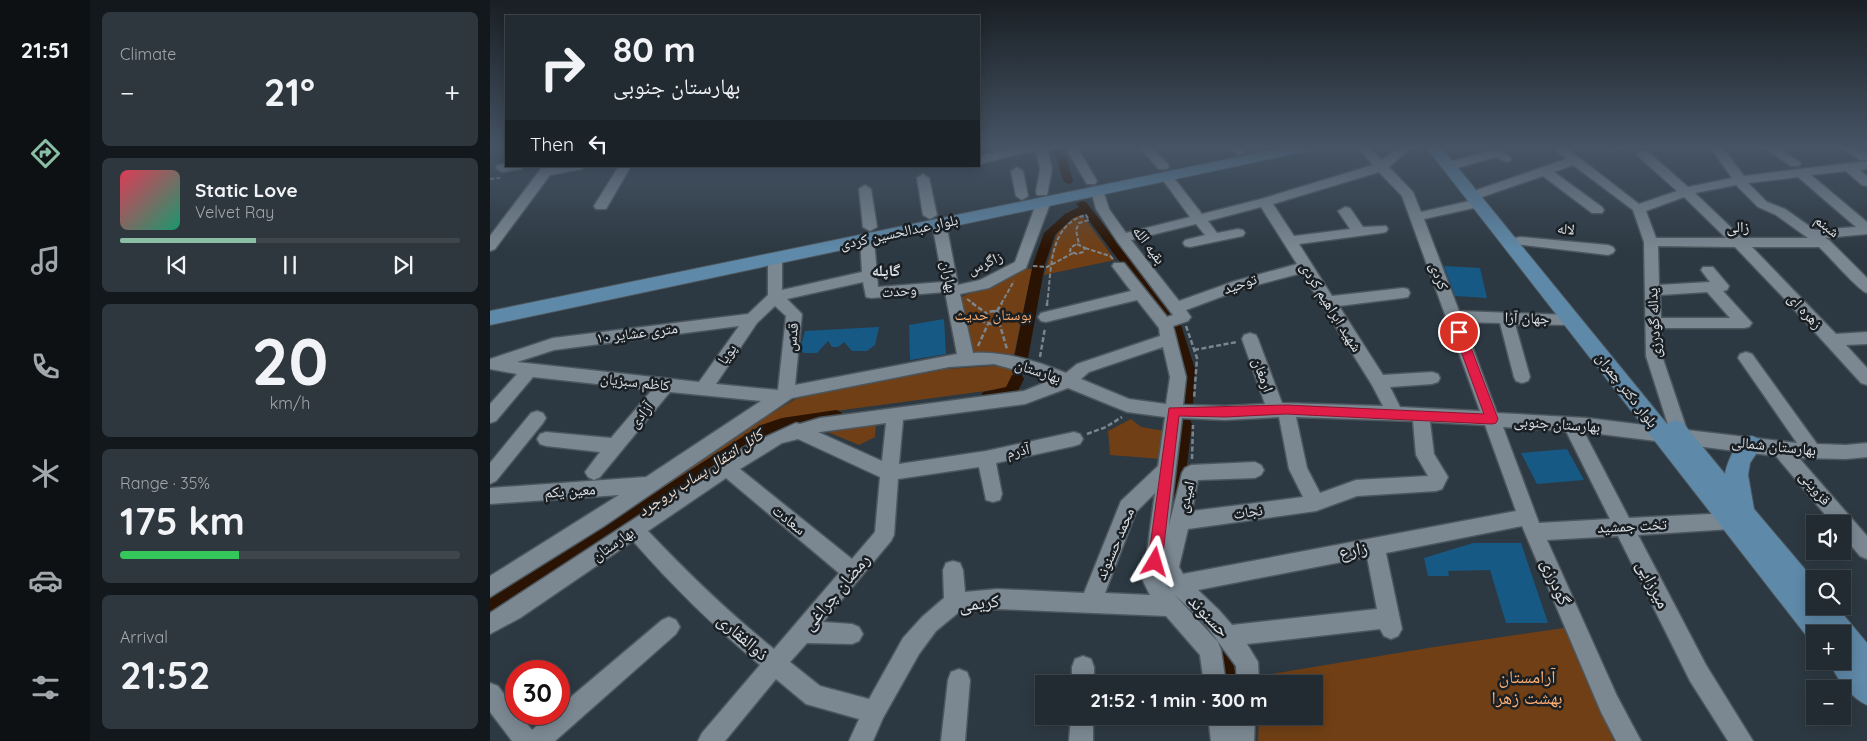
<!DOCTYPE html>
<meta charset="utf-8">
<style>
body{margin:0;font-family:Quicksand,"Noto Naskh Arabic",sans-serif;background:#2e373e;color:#f1f3f6;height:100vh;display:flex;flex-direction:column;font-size:19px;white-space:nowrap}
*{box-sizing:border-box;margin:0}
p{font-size:16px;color:#a2a7ac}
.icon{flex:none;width:28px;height:28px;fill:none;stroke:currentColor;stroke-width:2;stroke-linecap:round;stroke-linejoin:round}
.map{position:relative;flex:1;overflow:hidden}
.side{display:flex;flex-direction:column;gap:12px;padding:12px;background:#13181c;width:400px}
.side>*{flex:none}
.hud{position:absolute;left:15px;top:15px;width:475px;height:152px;border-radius:0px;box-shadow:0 2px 12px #0003,0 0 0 1px #3f474d;background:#222b32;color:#f1f3f6;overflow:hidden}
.tools{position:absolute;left:1316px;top:515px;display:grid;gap:10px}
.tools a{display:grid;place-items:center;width:45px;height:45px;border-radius:0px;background:#222b32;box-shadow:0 2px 12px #0003,0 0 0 1px #3f474d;font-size:25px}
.speed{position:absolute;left:15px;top:660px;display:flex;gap:10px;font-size:25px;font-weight:700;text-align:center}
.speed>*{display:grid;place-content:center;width:65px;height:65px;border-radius:50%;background:#222b32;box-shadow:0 2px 12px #0003,0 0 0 1px #3f474d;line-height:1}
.speed .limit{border:8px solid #d22;background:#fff;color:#111}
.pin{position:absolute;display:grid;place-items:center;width:42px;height:42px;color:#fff;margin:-21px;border:2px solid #fff;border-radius:50%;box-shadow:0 1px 5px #0007}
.me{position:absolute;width:55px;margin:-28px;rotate:7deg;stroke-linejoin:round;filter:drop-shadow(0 0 4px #0008)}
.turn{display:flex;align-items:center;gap:18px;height:105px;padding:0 25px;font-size:22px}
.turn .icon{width:65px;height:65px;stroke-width:2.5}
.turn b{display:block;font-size:35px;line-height:42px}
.then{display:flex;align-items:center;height:48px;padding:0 25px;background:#0003;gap:10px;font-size:19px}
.big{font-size:38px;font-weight:700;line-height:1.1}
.side .tile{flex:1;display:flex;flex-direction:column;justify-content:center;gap:8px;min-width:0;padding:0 18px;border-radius:8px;background:#2e373e}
.side .dial{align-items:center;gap:0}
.dial b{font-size:65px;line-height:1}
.song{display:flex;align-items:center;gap:15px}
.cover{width:60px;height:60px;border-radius:8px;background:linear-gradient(135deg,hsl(350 70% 55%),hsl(160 70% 35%))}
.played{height:5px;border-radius:2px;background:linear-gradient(90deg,#8abfa5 40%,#3f474d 40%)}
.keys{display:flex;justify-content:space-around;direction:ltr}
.heat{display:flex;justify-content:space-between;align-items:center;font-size:28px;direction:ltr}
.charge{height:8px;border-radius:4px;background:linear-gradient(90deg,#34c759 35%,#3f474d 0)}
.trip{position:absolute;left:545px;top:675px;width:288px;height:50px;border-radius:0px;background:#222b32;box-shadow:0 2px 12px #0003,0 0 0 1px #3f474d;font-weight:700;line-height:50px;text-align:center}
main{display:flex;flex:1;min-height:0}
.menu{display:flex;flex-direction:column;width:90px;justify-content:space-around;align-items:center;background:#0e1114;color:#a2a7ac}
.menu .icon{width:35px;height:35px}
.menu .current{color:#8abfa5}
.menu b{font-size:22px;color:#f1f3f6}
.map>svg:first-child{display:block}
</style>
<main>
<nav class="menu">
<b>21:51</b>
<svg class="icon current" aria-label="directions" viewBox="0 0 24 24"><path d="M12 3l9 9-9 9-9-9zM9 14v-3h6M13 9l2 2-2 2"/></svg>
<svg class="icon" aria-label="music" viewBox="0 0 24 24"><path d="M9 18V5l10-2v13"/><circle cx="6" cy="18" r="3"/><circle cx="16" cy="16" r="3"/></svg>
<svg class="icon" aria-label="phone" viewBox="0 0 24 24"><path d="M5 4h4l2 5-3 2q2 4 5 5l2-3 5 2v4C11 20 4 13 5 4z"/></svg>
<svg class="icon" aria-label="climate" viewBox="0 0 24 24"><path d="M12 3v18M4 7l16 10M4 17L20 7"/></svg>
<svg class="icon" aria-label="car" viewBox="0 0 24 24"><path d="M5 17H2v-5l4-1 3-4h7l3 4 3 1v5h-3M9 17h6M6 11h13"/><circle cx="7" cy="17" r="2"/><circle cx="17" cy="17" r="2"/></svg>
<svg class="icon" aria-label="filters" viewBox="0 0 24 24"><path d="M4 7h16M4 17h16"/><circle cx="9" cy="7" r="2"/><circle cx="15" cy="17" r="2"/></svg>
</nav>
<section class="side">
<div class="tile"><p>Climate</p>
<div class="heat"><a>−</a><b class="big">21°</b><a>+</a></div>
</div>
<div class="tile">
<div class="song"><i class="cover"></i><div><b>Static Love</b><p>Velvet Ray</p></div></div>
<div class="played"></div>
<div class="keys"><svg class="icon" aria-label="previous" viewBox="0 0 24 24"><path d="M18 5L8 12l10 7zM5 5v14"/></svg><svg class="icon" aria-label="pause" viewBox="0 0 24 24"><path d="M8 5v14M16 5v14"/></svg><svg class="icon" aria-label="next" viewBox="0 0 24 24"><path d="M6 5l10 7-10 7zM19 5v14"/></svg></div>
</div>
<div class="tile dial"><b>20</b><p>km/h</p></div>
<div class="tile"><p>Range · 35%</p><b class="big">175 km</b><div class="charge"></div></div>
<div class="tile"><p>Arrival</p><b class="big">21:52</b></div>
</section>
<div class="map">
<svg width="1377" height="741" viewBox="0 0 1377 741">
<rect width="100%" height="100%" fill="#2d3942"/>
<path fill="#703f15" d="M591,213L625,260L554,275L568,230L575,221Z
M528,269H542L524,355L481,354L470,298Z
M503,366L520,368L524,374L518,388L308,416L20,593L10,591L272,419L309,397L456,369Z
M641,419L651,427L675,431L672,459L620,455L618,431Z
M386,423L385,437L369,445L333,430Z
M1074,628L1124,741H768L769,716H824V684H773L775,675L944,647Z"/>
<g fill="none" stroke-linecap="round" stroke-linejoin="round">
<path fill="#2a1302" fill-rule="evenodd" d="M560,147H570L577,158L583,181L582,183L578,184L573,181L567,158Z
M592,201L596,202L684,316L683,319H673L594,214L583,218L565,235L555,264L538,358L536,362H526L524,358L543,264L554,233L575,214L589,207L586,204Z
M684,320L689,322L691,325L705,369L703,404L701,408L696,410L691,408L689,404L691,369L677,325L679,322Z
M527,374L532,375L534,379L526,395L498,401L493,400L491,396L493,392L516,387L522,375Z
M346,410L351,412L353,416L351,420L281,433L0,616V598L271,425L292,418Z
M695,418L700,420L702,424L690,522L688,527L682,529L676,527L674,522L688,424L690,420Z
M685,585L691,587L735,638L749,684H731L721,649L679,599L676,593L679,587Z"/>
</g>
<path fill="#165984" d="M954,266L990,268L997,298L965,296Z
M454,319L456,354L420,360L419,325Z
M389,327L385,345L377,351H362L354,342L348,347H342L338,341L327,353H314L310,349L315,331Z
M1077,449L1094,480L1047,484L1031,453Z
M983,543H1031L1058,623H1016L1000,570L958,571L959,576H938L934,558Z"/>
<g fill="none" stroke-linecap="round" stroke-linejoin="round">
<defs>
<path id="minor" d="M528,147H557L562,169L557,195H547L546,192L550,169L546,150L489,164V156Z
M575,147H587L607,181L605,184H597Z
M649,147H661L677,163L679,166L677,169H669Z
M741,147H753L756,151L754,154H746Z
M867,147H879L892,160L909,147H922L899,167L923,192L931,212L988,199L995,203L993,206L934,219L969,311L1080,315L1085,316L1088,320L1085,324L1080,325L1025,324L1040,377L1038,381L1032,383L1026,381L1024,377L1010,323L973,322L1007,413L1097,418L1179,428L1156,356L1154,242L1143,210L1083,165L1064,172L1112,207L1114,210L1112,213H1102L1053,176L992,197L987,196L986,193L987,190L1076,159L1062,147H1075L1149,204L1187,191L1149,157L1147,154L1149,151H1157L1198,187L1242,178L1220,147H1232L1254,176L1377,161V169L1370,170L1377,176V186L1372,185L1356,171L1321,175L1377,222V234L1335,238L1339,240L1377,278V293C1368,290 1339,256 1329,247H1262L1346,334L1377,332V344L1356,345L1377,368V385L1371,383L1291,295L1245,247L1168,246L1169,285L1220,282L1211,270L1213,267H1223L1239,286L1237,290L1233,291L1262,323L1259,327L1254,328H1171L1172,356L1197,430L1307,443L1248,358L1250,354L1256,352L1262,354L1327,444L1356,445L1377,443V457L1356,459L1309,458L1377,536V559L1370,556L1352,535V524H1343L1286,456L1094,432L1139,518L1241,513L1248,515L1251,521L1248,527L1241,529L1148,535L1216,665L1263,741H1238L1200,681L1128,536L1057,540L1127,696L1151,741H1126L1111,712L1032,526L896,553L912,629L908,636L901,639L894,636L890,629L757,644L768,662L769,684H747L746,666L715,624L684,594L728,642L731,650L736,684H714L710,655L676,616L507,609L469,612L446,631L429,654L393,718L383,741H359L369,719L316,704L286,679L235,741H208L212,733L270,665C223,626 184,588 143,541L30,618L0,634V613L256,446L306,423L310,424L330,418L534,391L561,380L504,364L459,367L302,398L114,526L0,597V576L129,495L0,504V488L156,477L271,401L180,392L110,477L104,480L98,477L95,472L110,452L56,446L50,444L47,439L50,434L56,432L121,438L162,390L43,377L6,421L0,423V404L27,374L0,369V359L63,338L258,314L278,295V257L280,254H290L292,257V290L372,272L370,239L372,236H382L384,239L388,287L453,282L442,223L449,219L456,223L468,285L490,280L525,262L547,201L554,197L561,201L536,268L499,288L470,294L483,353C514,351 547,361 576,373L587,364L670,336L669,328L647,300L556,322L551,321L548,317L551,313L641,291L622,266L624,263H634L677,317L683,315L627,241L606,209L601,190L602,187H612L619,209L636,233L700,217L670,176L672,173H680L712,214L771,199L883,165ZM889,172L912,196L990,411L910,407L900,387L942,384L948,382L950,378L948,374L942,372L893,375L849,306L913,298L918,297L920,293L918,289L913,288L842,296L809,244L891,233L896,232L898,229L896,226L873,227L860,208L855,207L848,211L860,229L804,236L783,204ZM1308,177L1366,227L1325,230L1295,209L1277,202L1258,183ZM1246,185L1268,207L1286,215L1318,238H1252L1205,193ZM1194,197L1236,238H1166L1156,211ZM771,207L807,264L745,281L689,301L641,240L706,224L715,235L695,240L693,243L695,246L700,247L748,237L753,236L755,233L753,230L748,229L727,233L718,221ZM812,273L882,385L893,406L792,403L768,339L766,335L760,333L754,335L752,339L775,404L735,406L693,405L696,377L683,326L698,321L701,317L696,310L755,288ZM373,282L376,297L381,298L455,292L467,354L305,385L312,314L297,299ZM1217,292L1240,318H1171L1170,295ZM285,306L296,316L288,390L226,384L267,323ZM249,326L209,382L27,362L64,350ZM673,347L680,377L676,404L639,399L591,379L599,372ZM578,388L637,412L675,417L668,466L631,501L594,593L507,589L475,592L473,570L470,563L463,561L456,563L453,570L454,598L432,617L413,638L379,699L330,686L300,662L317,643L362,644L369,641L373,634L369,627L362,624L333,622L401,541L404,535L408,479L489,467L496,500L503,502L510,500L512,494L506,463L584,446L590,444L593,439L590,434L584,432L496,451L409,464L413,420L535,404ZM789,417L799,469L813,497L702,511L708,480L765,478L771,475L774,470L771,465L765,462L701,465L695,468L692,473L679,525L692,418L735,420ZM806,417L923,421L926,455L938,476L866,480L830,493L817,468ZM940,422L995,425L1026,511L693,574L689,567L698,529L826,511L867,496L946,491L952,489L958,477L944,454ZM396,423L392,461L328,432H330ZM1013,427L1076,431L1120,519L1049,523ZM308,439L390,477L385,532L362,559L250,469L292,443ZM236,478L349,573L284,649C238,612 199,574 158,531ZM665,493L653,581L660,595L615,593L646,512ZM877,557L887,609L742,625L729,610L708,590ZM674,577L680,590L673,580Z
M1117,147H1129L1130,148L1124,152Z
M1273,147H1287L1311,163L1309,166H1301Z
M1351,147H1365L1377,154V160H1370Z
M1008,149L1022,158L1020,161L1016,162L1006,157L967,168L961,164L963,161Z
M16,164V166H33L31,169L12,172L6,168L8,165Z
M53,166H94L92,169L60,175L5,249L0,251V236Z
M129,166H141L116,209H106L104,206Z
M527,167L533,171L538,196L532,200L526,196L521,171Z
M433,174L439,178L447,215L440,219L433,215L427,178Z
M375,185L381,189L387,227L380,231L373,227L369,189Z
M1030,237L1118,245L1123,247L1125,250L1123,253L1118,255L1025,244L1023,241L1025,238Z
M47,411L53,413L56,418L53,423L6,481L0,484V463L41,413Z
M179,617L186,620L190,627L186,634L65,741H22L0,712V683L8,686L26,710V714H29L42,730L61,714H69V707L172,620Z
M593,656L601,659L604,667V684H582V667L585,659Z
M469,669L477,672L480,680L475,741H451L458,680L461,672Z
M581,716H603V741H579Z
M718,716H740L742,725L743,716H765L764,741H721Z"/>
<path id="major" d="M797,147H824L822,150L817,151L0,325V311Z
M936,147H951L1177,424L1185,420L1193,423L1235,474C1237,463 1247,436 1261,436C1264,436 1266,438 1269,439L1272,445L1260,463L1258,475L1264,509L1325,581V606H1346L1377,643V705C1361,698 1346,678 1339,661H1352V634H1325V644L1322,643Z"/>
</defs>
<use href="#minor" stroke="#4c565d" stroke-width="3"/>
<use href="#major" stroke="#4c565d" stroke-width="2"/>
<path stroke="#7b858d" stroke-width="2" stroke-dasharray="4.5 2" stroke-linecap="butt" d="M0,179L10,178
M587,244L595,248L593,252L587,254L580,251L581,247Z
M595,248L620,256L623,259
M543,266L557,267L583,253
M477,299L484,304
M511,304L524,281
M557,304C562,272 557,225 596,215L599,220L589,223L586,230L589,244"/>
<path stroke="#7b858d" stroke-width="2.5" stroke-dasharray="5 2.5" stroke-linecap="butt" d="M482,303L496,313
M557,306V303
M504,311L511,314L510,320L502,324L494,322L493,316L498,312Z
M507,311L512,303
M509,322L517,349
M696,326L707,358L704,399
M488,346L498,324
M704,350L747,342
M550,357L555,328
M597,434L616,427L632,417
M702,459L703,425"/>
<use href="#minor" fill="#7b8892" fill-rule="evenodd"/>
<use href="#major" fill="#5f89a8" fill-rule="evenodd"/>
</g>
<linearGradient id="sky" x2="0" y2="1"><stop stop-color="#191f24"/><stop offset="0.59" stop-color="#465465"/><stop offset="1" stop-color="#465465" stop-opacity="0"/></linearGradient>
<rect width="1377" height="250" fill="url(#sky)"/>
<path fill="#e11d48" stroke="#92132f" d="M969,328L975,332L1008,419L1006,423L1002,424L796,414L735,417L689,416L672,562L670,567L665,569L660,567L658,562L679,408L796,405L994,414L964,332Z"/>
<g text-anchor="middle" stroke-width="5" stroke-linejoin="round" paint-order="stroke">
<g font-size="15" fill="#d9e0e6" stroke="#1a1f23">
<text transform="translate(1337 226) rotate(38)" y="5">شبنم</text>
<text x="1248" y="232">زالی</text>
<text transform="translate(1076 229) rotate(6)" y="5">لاله</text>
<text transform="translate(409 232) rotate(-12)" y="5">بلوار عبدالحسین کردی</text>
<text transform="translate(659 245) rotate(53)" y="5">بقیه الله</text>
<text transform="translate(495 263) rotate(-24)" y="5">زاگرس</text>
<text transform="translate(949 276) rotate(70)" y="5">کردی</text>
<text transform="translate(459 277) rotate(79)" y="5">بهاران</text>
<text transform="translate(750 284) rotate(-19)" y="5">توحید</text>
<text transform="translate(409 291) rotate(-5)" y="5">وحدت</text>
<text transform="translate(841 307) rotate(58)" y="5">شهید ابراهیم کردی</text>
<text transform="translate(1315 311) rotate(47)" y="5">زهره ای</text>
<text transform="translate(1037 318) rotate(2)" y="5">جهان آرا</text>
<text transform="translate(1164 323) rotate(-93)" y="5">یداله گودرزی</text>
<text transform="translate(147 333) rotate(-7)" y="5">۱۰ متری عشایر</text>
<text transform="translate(302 337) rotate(-85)" y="5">قدس</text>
<text transform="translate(237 354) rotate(-55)" y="5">پویا</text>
<text transform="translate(548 371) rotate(18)" y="5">بهارستان</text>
<text transform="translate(773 375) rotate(70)" y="5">ارمغان</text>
<text transform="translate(145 382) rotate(6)" y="5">کاظم سبزیان</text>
<text transform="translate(1137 390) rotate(52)" y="5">بلوار دکتر چمران</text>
<text transform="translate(151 415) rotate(-51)" y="5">آزادی</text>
<text transform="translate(1067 424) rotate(4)" y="5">بهارستان جنوبی</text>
<text transform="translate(1284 446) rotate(6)" y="5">بهارستان شمالی</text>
<text transform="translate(528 451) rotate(-12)" y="5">آذرم</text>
<text transform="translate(1325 488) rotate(50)" y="5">قزوینی</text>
<text transform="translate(80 491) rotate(-4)" y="5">معین یکم</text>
<text transform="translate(696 497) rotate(-77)" y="5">امیدی</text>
<text transform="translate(758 512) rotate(-8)" y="5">نجات</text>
<text transform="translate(299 520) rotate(39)" y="5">سعادت</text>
<text transform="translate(1142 526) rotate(-3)" y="5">تخت جمشید</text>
<text transform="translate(123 544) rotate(-35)" y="5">بهارستان</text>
<text transform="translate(625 544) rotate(-67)" y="5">محمد حسنوند</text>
</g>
<g font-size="15" fill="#fdae72" stroke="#1a1f23">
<text x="503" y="320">بوستان حدیث</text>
</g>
<g font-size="16" font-weight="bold" fill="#d9e0e6" stroke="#1a1f23">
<text x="396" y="276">گاپله</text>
</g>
<g font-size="16" font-style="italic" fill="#f0dccd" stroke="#1a1f23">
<text transform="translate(210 472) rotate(-33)" y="6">کانل انتقال پساب بروجرد</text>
</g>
<g font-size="18" fill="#d9e0e6" stroke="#1a1f23">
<text transform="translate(863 550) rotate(-11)" y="6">زارع</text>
<text transform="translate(1066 582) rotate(67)" y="6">گودرزی</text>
<text transform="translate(1163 584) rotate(63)" y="6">میرزایی</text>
<text transform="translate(346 592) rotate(-50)" y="6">رمضان چراغی</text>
<text transform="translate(489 603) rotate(-7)" y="6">کریمی</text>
<text transform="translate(719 616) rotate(46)" y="6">حسنوند</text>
<text transform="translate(253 637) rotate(41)" y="6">ذوالفقاری</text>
</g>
<g font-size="18" fill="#fdae72" stroke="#1a1f23">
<text x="1037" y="683">آرامستان<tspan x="1037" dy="21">بهشت زهرا</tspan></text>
</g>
</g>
</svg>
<div class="tools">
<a><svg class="icon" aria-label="sound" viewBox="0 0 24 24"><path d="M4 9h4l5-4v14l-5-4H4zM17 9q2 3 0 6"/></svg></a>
<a><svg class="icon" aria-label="search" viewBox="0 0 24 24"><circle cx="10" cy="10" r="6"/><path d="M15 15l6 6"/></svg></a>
<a>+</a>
<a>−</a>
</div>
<div class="speed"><div class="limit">30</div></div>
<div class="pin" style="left:969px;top:332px;background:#d93025"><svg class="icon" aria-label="arrive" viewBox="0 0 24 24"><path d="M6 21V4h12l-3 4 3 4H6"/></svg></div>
<svg class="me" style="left:665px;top:562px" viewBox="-20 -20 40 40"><path d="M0-17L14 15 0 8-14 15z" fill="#e11d48" stroke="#fff" stroke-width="4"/></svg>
<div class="trip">21:52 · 1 min · 300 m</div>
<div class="hud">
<div class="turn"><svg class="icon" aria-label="right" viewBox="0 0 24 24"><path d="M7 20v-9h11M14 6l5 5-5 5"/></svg><div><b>80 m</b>بهارستان جنوبی</div></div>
<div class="then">Then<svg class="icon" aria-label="left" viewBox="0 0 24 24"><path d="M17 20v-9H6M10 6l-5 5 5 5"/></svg></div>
</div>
</div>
</main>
